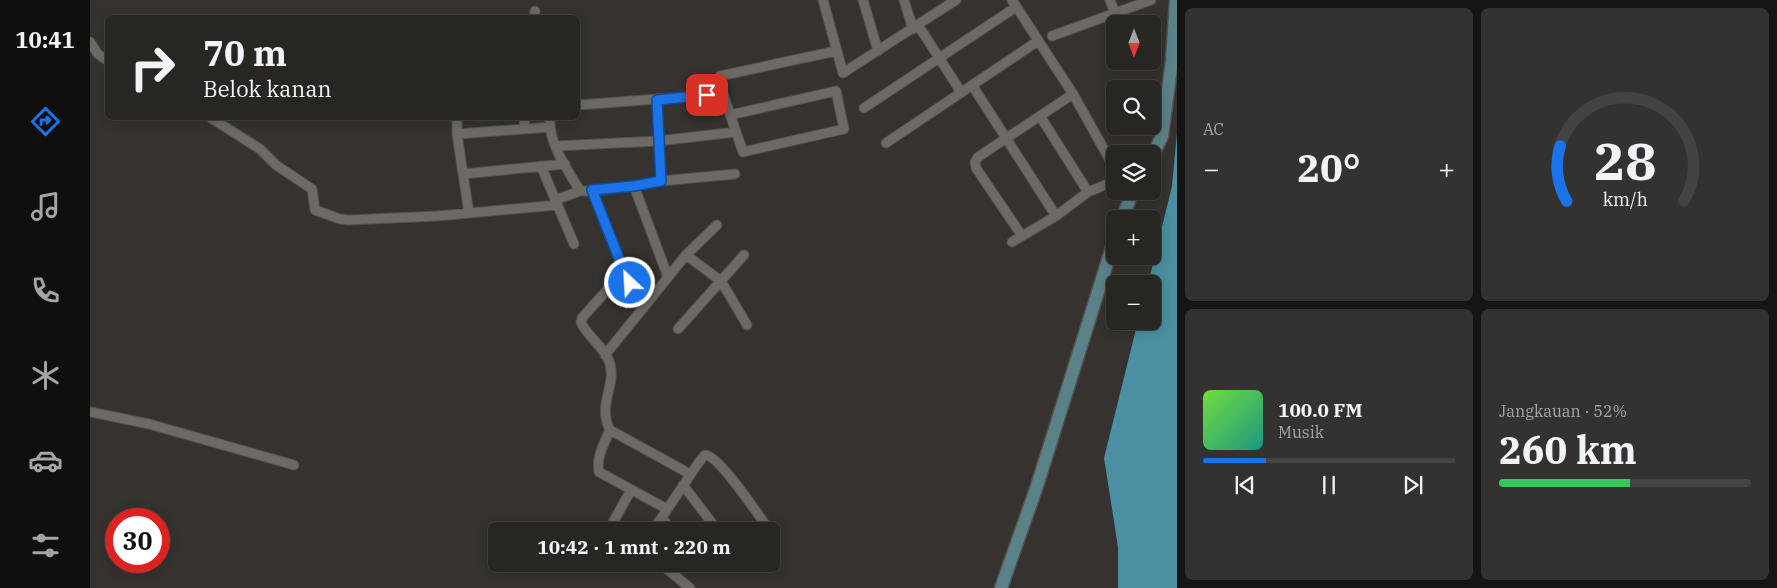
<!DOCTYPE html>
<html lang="id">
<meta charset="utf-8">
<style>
body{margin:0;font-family:"IBM Plex Serif",serif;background:#343230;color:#f1f3f6;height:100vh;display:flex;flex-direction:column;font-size:19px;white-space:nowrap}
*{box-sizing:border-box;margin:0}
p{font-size:16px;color:#a5a5a6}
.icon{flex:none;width:28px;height:28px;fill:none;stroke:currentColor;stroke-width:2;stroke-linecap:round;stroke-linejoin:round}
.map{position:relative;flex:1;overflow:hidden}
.drawer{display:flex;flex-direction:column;gap:8px;padding:8px;background:#161513;width:600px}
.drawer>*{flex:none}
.top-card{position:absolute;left:15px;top:15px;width:475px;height:105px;border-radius:8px;box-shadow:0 2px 12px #0003,0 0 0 1px #444341;background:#282623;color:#f1f3f6;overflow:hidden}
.needle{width:32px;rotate:180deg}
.controls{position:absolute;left:1016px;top:15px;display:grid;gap:10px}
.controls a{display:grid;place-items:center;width:55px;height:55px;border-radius:8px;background:#282623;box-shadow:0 2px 12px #0003,0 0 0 1px #444341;font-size:25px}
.speed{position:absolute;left:15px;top:508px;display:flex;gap:10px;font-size:25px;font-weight:700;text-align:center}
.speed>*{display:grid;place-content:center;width:65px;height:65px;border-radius:50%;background:#282623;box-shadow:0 2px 12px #0003,0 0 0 1px #444341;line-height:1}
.speed .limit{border:8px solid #d22;background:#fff;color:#111}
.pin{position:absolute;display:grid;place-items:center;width:42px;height:42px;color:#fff;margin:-21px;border-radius:10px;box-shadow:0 2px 8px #0006}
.me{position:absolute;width:55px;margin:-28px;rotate:335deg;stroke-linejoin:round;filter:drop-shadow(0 0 4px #0008)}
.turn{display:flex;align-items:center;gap:18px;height:105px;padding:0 15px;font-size:22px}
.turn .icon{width:65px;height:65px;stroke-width:2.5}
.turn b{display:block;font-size:35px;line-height:42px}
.big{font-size:38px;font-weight:800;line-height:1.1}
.drawer .tile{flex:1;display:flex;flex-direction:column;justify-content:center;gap:8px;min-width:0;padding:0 18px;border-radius:8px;background:#343230}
.drawer .dial{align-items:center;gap:0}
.dial svg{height:130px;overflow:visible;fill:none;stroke:#444341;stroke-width:7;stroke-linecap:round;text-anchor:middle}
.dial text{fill:#f1f3f6;stroke:none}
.song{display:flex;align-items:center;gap:15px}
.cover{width:60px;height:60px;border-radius:8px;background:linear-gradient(135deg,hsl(100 70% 55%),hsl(170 70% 35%))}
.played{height:5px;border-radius:2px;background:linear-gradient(90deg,#1a73e8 25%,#444341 25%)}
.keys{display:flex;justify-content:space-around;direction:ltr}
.heat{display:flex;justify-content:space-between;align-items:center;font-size:28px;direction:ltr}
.charge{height:8px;border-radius:4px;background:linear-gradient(90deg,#34c759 52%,#444341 0)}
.drawer .tiles{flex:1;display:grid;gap:8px;grid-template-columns:repeat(2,1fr)}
.trip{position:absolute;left:398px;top:522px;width:292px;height:50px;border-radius:8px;background:#282623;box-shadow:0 2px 12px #0003,0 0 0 1px #444341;font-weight:800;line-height:50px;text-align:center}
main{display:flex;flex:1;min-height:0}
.tab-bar{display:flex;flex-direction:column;width:90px;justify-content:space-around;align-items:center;background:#100f0e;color:#a5a5a6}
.tab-bar .icon{width:35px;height:35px}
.tab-bar .selected{color:#1a73e8}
.tab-bar b{font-size:22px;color:#f1f3f6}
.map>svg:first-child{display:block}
</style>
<main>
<nav class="tab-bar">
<b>10:41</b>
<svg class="icon selected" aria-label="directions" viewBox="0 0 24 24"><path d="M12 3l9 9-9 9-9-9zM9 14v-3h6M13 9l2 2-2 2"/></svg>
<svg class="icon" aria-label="music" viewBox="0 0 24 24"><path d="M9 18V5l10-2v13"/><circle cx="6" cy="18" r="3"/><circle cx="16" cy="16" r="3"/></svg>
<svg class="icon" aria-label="phone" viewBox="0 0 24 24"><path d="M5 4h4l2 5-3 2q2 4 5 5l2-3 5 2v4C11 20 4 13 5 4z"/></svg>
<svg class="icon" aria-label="climate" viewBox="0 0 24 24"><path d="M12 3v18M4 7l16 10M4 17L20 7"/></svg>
<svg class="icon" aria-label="car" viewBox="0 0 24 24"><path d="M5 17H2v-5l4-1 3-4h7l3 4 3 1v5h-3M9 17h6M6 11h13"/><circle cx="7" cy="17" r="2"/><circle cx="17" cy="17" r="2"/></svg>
<svg class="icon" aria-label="filters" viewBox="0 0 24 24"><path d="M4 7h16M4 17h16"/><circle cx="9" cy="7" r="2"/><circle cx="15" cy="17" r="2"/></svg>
</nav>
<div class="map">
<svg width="1087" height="588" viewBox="0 0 1087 588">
<rect width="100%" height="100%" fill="#35322f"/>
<path fill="#4c8fa2" d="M1087,133V588H1028V547L1014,458L1048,321H1062V284H1058L1082,186Z"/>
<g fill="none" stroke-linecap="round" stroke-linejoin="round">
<defs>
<path id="street" d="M733,0L753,73L866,0
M773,0L788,51
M814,0L823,29
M922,0L983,94L1025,169
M1020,0L1025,13
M444,18L445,11
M828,25L871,92
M962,36L1061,0
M0,42L8,54L18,61
M882,85L966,216
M633,94L630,76L746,51
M567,100L571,181
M488,105L633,94L653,152L754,129L746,91L640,115
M774,108L926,7
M950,116L998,192
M121,118L170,149L186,165L222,189L225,210L250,219L259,220L347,216L467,205
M367,118V134
M460,118C458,143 478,170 490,191H502L534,271L553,308
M434,129L435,118
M796,143L948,41
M466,146L568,141L646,132
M451,166L484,244
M373,174L367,134L460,127
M544,186L578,277
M502,191L544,186L571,181L645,174
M465,200L490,191
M379,213L373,174L475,164
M932,236L886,168L885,162L888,157L983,94
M922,242L966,216L998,192L1025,181
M596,255L631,281L657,325
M534,271L492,318L491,322C497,337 516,348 520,364C526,387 507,405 520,430L600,474
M588,329L654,255
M515,355L596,255L627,225
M0,412L59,424L204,465
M520,430C514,444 506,457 509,472L577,509
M593,485L628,531
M528,531L521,526L541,490
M562,531L572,517
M581,531L572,517L609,462L615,455C629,455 668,515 678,528L671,531
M570,564L582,573
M591,564L582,573L600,588"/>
<path id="secondary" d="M1062,157L1072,136L1082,60L1086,0
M1032,219L1043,191
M911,588L946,489L1025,238"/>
</defs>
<use href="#street" stroke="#52504d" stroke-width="11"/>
<use href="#secondary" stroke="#52504d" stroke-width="15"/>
<use href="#street" stroke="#6d6a66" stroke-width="9"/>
<use href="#secondary" stroke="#5c8289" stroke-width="12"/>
</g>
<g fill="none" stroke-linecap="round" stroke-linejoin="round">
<defs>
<path id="route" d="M540,283L534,271L502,190L544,186L571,181L567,100L617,95"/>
</defs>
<use href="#route" stroke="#114b97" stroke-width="12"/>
<use href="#route" stroke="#1a73e8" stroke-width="9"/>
</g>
</svg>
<div class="controls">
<a><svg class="needle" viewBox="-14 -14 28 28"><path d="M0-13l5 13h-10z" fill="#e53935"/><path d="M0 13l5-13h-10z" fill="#a5a5a6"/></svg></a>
<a><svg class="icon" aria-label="search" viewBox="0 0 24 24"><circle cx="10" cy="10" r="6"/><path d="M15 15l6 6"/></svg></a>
<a><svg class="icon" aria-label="layers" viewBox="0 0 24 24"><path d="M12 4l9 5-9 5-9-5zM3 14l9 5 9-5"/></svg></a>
<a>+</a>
<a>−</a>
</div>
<div class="speed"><div class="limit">30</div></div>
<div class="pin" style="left:617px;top:95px;background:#d93025"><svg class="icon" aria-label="arrive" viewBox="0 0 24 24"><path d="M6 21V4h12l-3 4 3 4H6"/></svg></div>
<svg class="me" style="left:540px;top:283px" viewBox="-20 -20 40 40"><circle r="17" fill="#1a73e8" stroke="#fff" stroke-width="3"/><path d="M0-11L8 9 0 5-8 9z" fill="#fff"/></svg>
<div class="trip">10:42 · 1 mnt · 220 m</div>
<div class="top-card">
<div class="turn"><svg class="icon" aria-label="right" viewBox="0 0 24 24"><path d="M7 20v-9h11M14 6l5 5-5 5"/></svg><div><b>70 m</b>Belok kanan</div></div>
</div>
</div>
<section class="drawer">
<div class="tiles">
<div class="tile"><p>AC</p>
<div class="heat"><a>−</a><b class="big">20°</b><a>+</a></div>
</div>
<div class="tile dial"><svg viewBox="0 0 100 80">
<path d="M14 69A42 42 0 1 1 86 69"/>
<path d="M14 69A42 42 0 0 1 10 35" stroke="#1a73e8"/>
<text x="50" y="56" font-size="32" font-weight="700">28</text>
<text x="50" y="72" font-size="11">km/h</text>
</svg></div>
<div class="tile">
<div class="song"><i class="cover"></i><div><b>100.0 FM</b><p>Musik</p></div></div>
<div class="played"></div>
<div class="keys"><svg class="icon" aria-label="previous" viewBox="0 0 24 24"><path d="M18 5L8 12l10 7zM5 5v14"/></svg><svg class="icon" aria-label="pause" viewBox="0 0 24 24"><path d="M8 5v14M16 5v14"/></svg><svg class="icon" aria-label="next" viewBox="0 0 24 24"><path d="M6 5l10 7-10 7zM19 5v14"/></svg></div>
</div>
<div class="tile"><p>Jangkauan · 52%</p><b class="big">260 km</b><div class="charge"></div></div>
</div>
</section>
</main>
